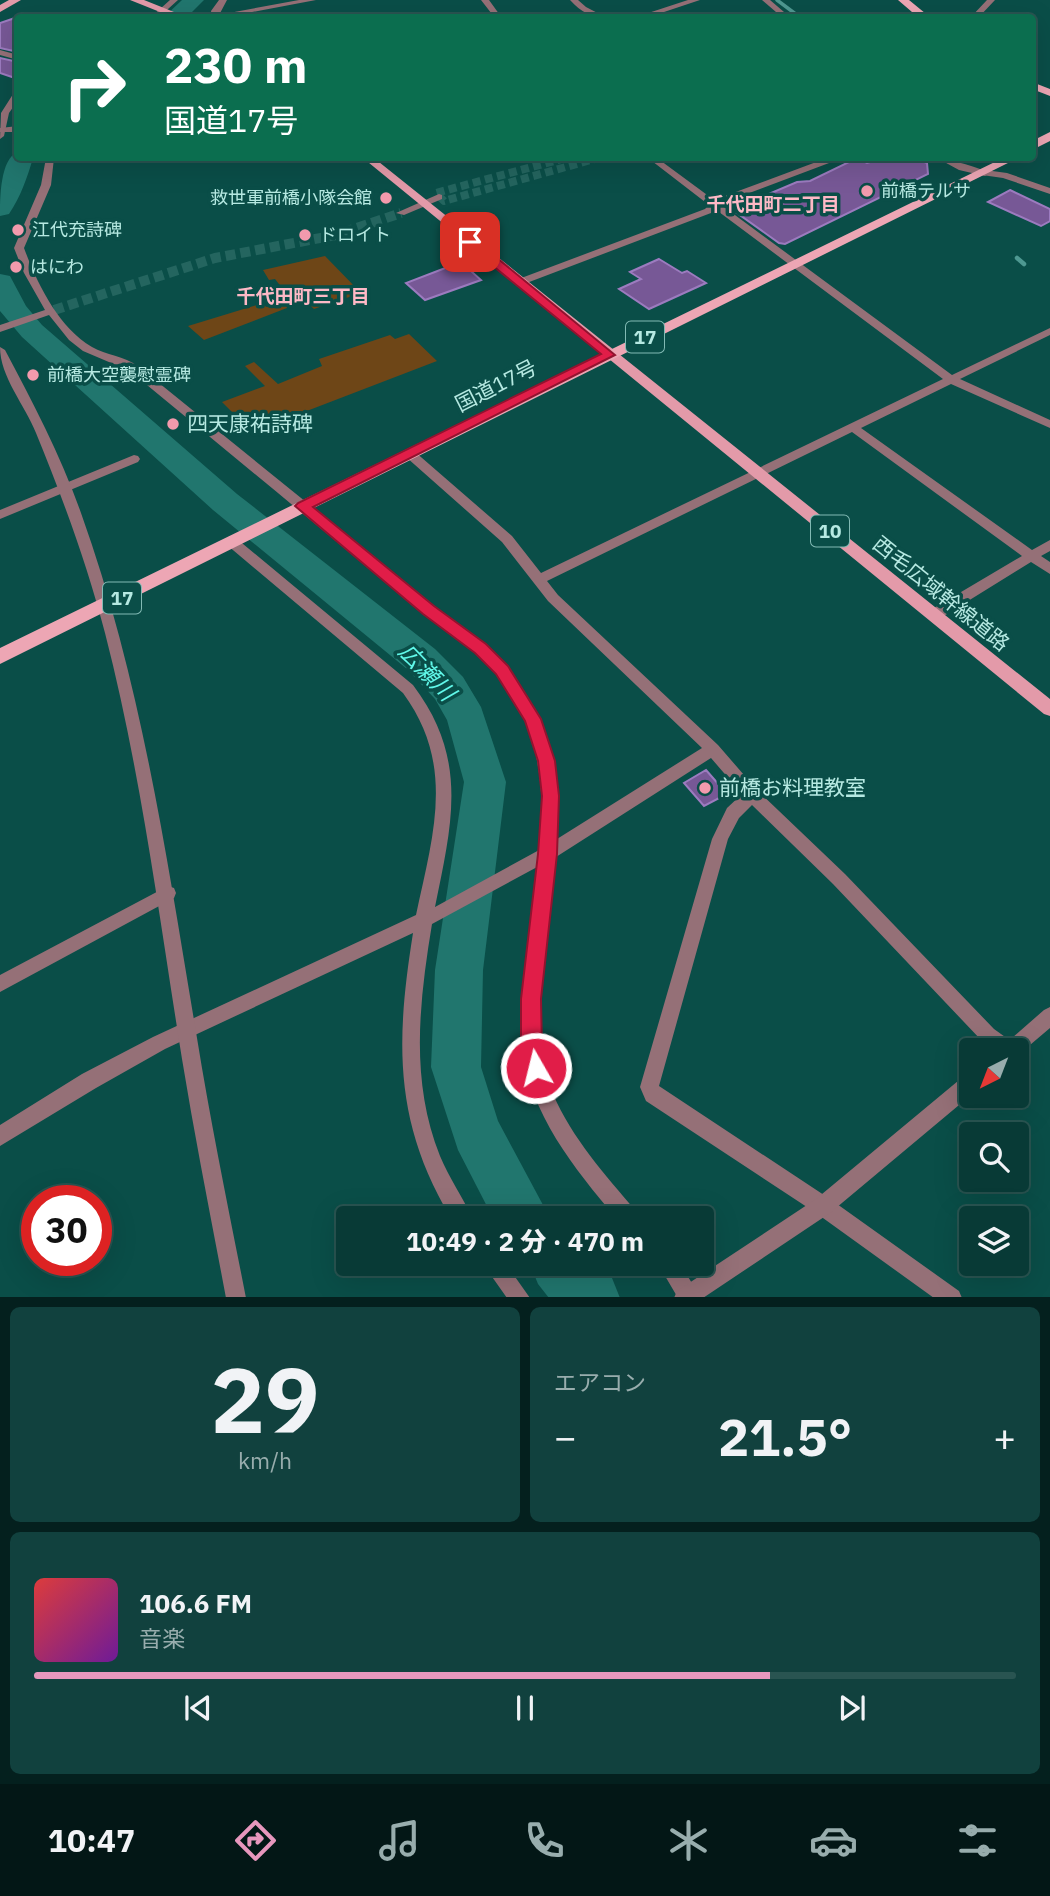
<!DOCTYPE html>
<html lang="ja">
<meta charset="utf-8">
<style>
body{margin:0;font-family:"IBM Plex Sans","Noto Sans JP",sans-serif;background:#11413e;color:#f1f3f6;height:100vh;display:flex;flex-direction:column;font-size:26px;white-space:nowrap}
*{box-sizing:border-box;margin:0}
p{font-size:23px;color:#98adad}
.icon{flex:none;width:38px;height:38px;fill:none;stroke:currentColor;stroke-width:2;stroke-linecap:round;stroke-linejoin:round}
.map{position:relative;height:1297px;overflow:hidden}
.panel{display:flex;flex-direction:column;gap:10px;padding:10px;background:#04201e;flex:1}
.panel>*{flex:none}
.guide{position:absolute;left:14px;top:14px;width:1022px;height:147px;border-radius:7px;box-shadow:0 7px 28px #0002,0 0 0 2px #295451;background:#0b6e4f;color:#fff;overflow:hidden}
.needle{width:46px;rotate:222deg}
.controls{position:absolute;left:959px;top:1038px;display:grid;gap:14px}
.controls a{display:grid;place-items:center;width:70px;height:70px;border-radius:7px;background:#083a36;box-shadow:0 7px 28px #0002,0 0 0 2px #295451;font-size:35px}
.speed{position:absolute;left:21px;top:1185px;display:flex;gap:14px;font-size:35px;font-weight:700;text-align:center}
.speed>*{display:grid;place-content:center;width:91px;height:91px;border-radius:50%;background:#083a36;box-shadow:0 7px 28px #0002,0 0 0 2px #295451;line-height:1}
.speed .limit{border:10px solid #d22;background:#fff;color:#111}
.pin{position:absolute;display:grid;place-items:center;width:60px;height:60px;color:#fff;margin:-30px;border-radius:14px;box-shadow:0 4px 10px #0006}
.me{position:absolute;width:77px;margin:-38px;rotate:352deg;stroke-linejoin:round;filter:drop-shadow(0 0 5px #0008)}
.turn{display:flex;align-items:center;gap:24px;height:147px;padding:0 35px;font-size:32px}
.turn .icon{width:91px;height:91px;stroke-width:2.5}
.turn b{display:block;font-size:49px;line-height:60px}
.big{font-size:52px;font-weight:800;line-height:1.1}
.panel .card{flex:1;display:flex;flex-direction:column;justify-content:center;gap:10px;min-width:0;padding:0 24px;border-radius:10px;background:#11413e}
.panel .dial{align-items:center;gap:0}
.dial b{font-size:91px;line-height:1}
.song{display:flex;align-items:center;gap:21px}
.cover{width:84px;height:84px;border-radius:10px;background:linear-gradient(135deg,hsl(0 70% 55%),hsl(280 70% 35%))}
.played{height:7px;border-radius:4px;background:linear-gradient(90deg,#e797bd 75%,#295451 75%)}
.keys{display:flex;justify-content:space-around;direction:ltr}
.heat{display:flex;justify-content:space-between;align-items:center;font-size:38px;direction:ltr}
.panel .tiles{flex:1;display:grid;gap:10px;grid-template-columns:1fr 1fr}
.card:last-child{grid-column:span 2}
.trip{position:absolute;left:336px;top:1206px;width:378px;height:70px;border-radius:7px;background:#083a36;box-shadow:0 7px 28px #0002,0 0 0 2px #295451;font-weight:800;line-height:70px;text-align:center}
.dock{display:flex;height:112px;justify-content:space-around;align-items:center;background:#031716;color:#98adad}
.dock .icon{width:49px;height:49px}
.dock .current{color:#e797bd}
.dock b{font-size:32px;color:#f1f3f6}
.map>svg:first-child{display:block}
</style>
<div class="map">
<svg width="1050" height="1298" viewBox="0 0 1050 1298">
<rect width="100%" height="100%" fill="#0a4e48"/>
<path fill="#6e4617" d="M325,256L361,293L314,309L305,301L204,340L188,326L263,303L266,307L290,298L275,279L269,280L263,270Z
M409,334L437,361L252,432L222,402L265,386L245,366L254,362L278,384L322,366L319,359L390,335L395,339Z"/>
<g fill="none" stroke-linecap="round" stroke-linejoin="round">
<path stroke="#4e9891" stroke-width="3.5" d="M777,0L801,18"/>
<path stroke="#4e9891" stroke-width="4.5" d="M1017,258L1024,264"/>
<path fill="#21766e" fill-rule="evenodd" d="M182,0H204L186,18H163Z
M18,152V158H33C27,178 21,196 9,214L0,216C0,199 0,158 18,152Z
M0,274L10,276L26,306L42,325L237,494L435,649L463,677L481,707L506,782L483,970L481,1067L498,1121L550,1218H493L458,1150L431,1067L435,970L464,782L447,720L435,699L407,669L213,510L22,337L0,311Z
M530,1264H595L612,1278L620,1298H549L538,1284Z"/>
</g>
<path fill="#775896" stroke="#9c7bbf" stroke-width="2" d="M18,17V52L0,48V23Z
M0,58L18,62V79L0,73Z
M857,158L867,163L884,158H915L927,163L928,174L785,244L779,243L737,213L743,205L797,182L810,181Z
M1010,190L1050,209V221L1041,226L988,202Z
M659,259L682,273L687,271L706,283L649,309L619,289L641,279L630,272Z
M461,262L481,280L425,300L406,283Z
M706,770L727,794L704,806L684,783Z"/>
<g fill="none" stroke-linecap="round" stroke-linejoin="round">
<path stroke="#24655f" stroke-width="8" stroke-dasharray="8 4.5" stroke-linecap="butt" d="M565,158L436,193L444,201L598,158"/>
<path stroke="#24655f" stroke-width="10" stroke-dasharray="10 5" stroke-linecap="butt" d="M54,310L215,258L336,235L401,213"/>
<path fill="#957077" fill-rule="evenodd" d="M481,0H489L502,18H495Z
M18,126V132H0V128Z
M439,194L442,195V199L404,215L396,213Z"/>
<path fill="#957077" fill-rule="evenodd" d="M170,0H178L158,18H150Z
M219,0H227L218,17H212L211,11Z
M570,0H578L586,7L607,18C592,18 581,12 570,0Z
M688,0H700L646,18H633Z
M762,0H770L791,18H783Z
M15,91H18V100L9,113L4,136L0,139L1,113Z
M46,158H54L51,185L24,248C37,283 58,327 92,347C106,355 124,356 138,366L500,659C545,709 560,772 557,839L702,748L548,601L502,542L406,457L404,454L406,451H414L512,536L541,573L943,379L715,209L711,213L524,284H516V280L705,209L709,205L648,158H657L714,200L827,158H838L837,160L720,204L952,375L1050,328V335L960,379L1050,420V428L951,384L861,428L1032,550L1050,540V551L1041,556L1050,562V574L1031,562L939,619H929L927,615L929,611L1022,556L852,432L547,581L558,595L718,745L757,790L845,874L994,1029L1015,1044L1018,1050L1017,1053V1050H994L982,1041L833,884L752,805L739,818L728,839L659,1086L830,1199L959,1291L962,1298H934L816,1213L646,1101L640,1087L712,839L727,808L742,794L711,758L556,857C551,929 523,1027 553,1094C572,1138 605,1175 636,1211L639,1218H616C574,1168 530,1114 522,1047C518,1019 523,990 527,962C532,930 536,898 539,866L432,924C419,1003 410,1081 440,1156C449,1178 463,1197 472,1218H451C393,1121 396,1040 413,933L165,1049L96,1088L0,1146V1125L82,1074L153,1037L416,915C433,835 456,765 403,693L227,545L226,542L227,539H237L413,685C469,759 452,823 435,907L541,849C544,797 541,742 513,696C486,652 438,625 399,593C309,519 220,445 130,371L83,351L69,340L49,315L0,332V325L45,310L24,273L14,248L41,185Z
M937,158C945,157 982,169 990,173L985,176L959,170Z
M134,455L138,456L140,459L138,462L0,519V510Z
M168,886L174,888L176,893L174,898L0,992V975Z
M483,1264H506L530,1298H507Z
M658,1264H680L695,1288L697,1298H678Z"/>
<path fill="#957077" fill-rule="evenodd" d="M299,0H316L221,18H202Z
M987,0H995L978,18H970Z
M0,50L18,55V60L0,55Z
M985,170L1007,173L1050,188V194L1003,178L982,175L980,173Z
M0,347L5,350C33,403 61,456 81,513C142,683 167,860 197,1038C211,1125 229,1211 246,1298H226C211,1218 195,1139 182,1059C159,916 141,773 105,633C87,564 63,499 36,433C25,405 0,377 0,347Z
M1050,1007V1028L1017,1056V1050H1002L1005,1044L1044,1010Z
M971,1074V1095L830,1213L703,1298H674L677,1291L816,1199L964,1076Z"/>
<path fill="#e39aa9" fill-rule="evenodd" d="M9,0H21L0,12V5Z
M130,0H144L189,18H175Z
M363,158H374L1050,699V716L1044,714Z"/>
<path fill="#eda6b4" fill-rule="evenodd" d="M898,0H909L931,18H919Z
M1032,82L1050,89V96L1032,89Z
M1050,132V141L1032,150V141Z
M1003,158H1018L0,664V648Z"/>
</g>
<path fill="#e11d48" stroke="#92132f" stroke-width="2" d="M466,239H474L615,355L313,507L434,606L486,644L508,666L541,719L555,761L559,796L557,854L541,999L542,1048L547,1068L544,1075L536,1078L529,1075L521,1048V999L538,854L542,796L538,761L525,721L496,674L475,653L423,614L295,506L298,503L601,354L466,244Z"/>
<g fill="#f29aad" stroke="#0a4e48" stroke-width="2.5">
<circle cx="867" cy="191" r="7"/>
<circle cx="386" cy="198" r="7"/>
<circle cx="18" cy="230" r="7"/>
<circle cx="305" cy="235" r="7"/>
<circle cx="16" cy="267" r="7"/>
<circle cx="33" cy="375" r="7"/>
<circle cx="173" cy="424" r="7"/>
<circle cx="705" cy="788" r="7"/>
</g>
<g text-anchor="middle" stroke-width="7" stroke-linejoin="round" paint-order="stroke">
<g font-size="18" fill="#b6e9e2" stroke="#0a4e48" text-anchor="start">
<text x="881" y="197">前橋テルサ</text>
<text x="372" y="204" text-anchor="end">救世軍前橋小隊会館</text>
<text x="32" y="236">江代充詩碑</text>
<text x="319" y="241">ドロイト</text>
<text x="30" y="273">はにわ</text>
<text x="47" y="381">前橋大空襲慰霊碑</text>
</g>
<g font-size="19" font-weight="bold" fill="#fdb9c6" stroke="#0a4e48">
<text x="773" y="211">千代田町二丁目</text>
<text x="303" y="303">千代田町三丁目</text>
</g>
<g fill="#0a4e48" stroke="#82bab4" stroke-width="2">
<rect x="626" y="321.5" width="38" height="31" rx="5"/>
<rect x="811" y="515.5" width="38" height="31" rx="5"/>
<rect x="103" y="582.5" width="38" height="31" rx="5"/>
</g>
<g font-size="19" font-weight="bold" fill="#b6e9e2">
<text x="645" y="344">17</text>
<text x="830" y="538">10</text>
<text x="122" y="605">17</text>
</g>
<g font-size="21" fill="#b6e9e2" stroke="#0a4e48">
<text transform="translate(496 386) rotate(-27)" y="7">国道17号</text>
<text transform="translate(941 594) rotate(39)" y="7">西毛広域幹線道路</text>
</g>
<g font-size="21" fill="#b6e9e2" stroke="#0a4e48" text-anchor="start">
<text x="187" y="431">四天康祐詩碑</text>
<text x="719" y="795">前橋お料理教室</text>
</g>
<g font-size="23" font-style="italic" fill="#61f9ea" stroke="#0a4e48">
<text transform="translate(427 672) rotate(46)" y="8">広瀬川</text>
</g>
</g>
</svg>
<div class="controls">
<a><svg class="needle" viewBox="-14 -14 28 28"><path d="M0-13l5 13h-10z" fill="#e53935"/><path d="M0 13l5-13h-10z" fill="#98adad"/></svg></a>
<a><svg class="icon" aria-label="search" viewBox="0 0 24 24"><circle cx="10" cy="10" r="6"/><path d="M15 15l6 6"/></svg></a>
<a><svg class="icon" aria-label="layers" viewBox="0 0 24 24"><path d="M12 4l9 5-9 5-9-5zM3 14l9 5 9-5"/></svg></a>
</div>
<div class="speed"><div class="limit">30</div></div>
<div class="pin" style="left:470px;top:242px;background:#d93025"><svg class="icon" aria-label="arrive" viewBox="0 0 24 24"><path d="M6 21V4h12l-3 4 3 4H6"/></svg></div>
<svg class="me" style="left:536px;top:1068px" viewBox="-20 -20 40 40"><circle r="17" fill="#e11d48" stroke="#fff" stroke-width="3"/><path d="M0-11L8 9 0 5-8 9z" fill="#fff"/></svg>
<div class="trip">10:49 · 2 分 · 470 m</div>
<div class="guide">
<div class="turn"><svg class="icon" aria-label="right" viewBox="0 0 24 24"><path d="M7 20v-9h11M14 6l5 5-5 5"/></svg><div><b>230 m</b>国道17号</div></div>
</div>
</div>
<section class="panel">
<div class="tiles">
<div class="card dial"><b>29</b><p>km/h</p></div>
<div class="card"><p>エアコン</p>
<div class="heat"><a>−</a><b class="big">21.5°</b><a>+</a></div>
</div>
<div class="card">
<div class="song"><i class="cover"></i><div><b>106.6 FM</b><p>音楽</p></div></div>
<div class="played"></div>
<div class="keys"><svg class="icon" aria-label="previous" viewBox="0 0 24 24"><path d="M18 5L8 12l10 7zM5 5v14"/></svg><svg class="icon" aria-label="pause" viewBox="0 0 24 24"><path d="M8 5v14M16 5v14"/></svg><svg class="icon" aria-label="next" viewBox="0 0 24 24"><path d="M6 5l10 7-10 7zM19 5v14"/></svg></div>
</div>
</div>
</section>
<nav class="dock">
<b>10:47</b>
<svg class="icon current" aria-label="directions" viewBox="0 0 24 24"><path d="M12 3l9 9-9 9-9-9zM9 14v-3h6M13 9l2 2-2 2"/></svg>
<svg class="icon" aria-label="music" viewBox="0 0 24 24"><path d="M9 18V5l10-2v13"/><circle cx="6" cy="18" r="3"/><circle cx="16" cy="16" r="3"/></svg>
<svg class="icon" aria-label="phone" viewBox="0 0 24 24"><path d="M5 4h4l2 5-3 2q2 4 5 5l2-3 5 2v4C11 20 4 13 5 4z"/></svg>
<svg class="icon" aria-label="climate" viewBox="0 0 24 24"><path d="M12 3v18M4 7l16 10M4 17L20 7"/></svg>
<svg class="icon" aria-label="car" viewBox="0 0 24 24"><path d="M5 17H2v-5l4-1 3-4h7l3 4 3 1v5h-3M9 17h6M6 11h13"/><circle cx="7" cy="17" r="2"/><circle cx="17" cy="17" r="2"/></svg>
<svg class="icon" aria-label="filters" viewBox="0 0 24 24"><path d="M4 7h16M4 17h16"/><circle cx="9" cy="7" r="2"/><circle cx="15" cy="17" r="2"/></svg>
</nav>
